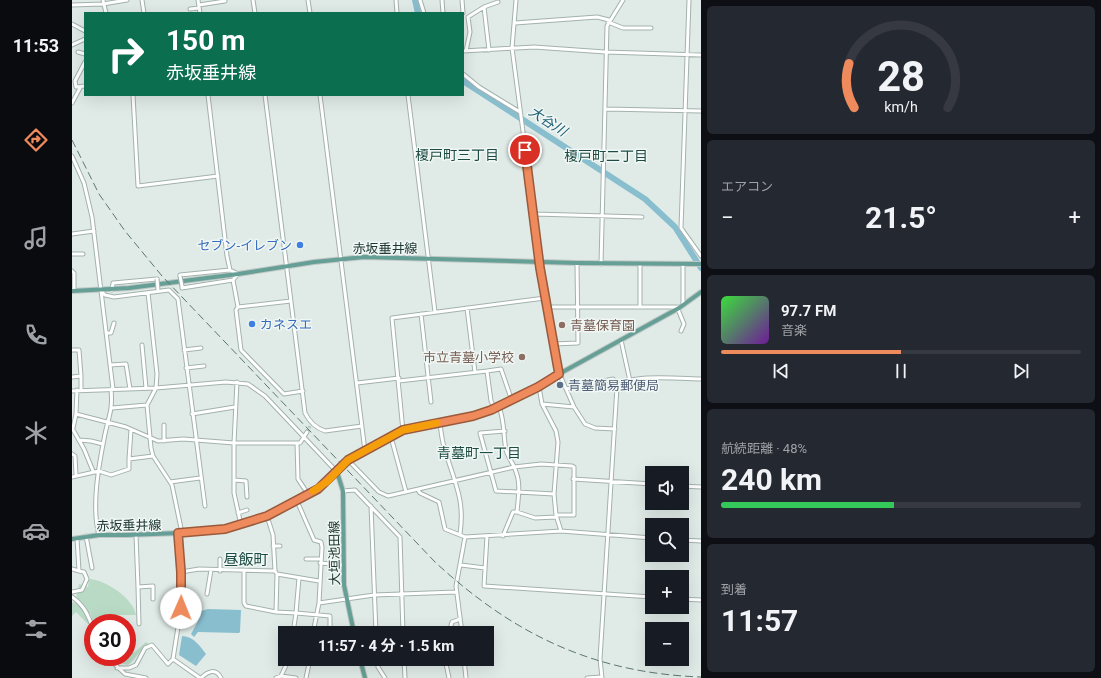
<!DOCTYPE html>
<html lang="ja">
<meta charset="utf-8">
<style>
body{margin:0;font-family:Roboto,"Noto Sans JP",sans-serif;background:#242831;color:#f1f3f6;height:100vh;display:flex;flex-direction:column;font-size:15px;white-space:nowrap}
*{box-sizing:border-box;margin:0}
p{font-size:13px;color:#9ea1a6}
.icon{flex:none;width:22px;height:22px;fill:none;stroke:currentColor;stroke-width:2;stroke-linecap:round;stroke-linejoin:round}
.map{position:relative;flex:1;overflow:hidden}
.sheet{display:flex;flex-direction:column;gap:6px;padding:6px;background:#0d0f14;width:400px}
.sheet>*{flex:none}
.top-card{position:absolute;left:12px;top:12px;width:380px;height:84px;border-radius:0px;box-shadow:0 4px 16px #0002;background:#0b6e4f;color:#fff;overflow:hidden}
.controls{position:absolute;left:573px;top:466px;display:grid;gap:8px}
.controls a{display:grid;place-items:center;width:44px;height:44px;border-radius:0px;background:#171b24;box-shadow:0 4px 16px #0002;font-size:20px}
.speed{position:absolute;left:12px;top:614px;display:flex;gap:8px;font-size:20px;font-weight:700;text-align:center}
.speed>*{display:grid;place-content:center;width:52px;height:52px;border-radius:50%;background:#171b24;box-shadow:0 4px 16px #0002;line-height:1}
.speed .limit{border:6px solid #d22;background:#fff;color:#111}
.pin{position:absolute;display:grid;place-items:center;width:34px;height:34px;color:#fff;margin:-17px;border:2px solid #fff;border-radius:50%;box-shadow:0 1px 4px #0007}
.me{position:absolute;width:44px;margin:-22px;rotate:1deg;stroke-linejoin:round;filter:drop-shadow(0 0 3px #0008)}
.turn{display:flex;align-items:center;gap:14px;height:84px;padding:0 16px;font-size:18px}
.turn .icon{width:52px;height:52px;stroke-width:2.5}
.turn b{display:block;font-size:28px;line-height:34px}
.big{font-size:30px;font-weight:700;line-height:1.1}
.sheet .widget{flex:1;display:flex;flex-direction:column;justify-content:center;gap:6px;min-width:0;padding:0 14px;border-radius:6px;background:#242831}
.sheet .dial{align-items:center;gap:0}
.dial svg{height:104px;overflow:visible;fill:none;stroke:#363941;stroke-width:7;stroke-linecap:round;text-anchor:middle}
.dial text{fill:#f1f3f6;stroke:none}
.song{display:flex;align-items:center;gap:12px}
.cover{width:48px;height:48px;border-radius:6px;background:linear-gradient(135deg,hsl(120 70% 55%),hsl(280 70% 35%))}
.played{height:4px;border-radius:2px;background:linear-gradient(90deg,#ee8a5b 50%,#363941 50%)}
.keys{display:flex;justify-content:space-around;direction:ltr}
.heat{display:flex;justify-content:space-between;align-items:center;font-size:22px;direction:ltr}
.charge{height:6px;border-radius:3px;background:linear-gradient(90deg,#34c759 48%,#363941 0)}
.trip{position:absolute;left:206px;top:626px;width:216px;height:40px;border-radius:0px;background:#171b24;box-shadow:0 4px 16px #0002;font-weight:700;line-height:40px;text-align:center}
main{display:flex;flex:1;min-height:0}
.menu{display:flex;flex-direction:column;width:72px;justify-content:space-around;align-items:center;background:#090b0e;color:#9ea1a6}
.menu .icon{width:28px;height:28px}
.menu .active{color:#ee8a5b}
.menu b{font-size:18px;color:#f1f3f6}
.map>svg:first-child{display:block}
</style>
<main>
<nav class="menu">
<b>11:53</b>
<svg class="icon active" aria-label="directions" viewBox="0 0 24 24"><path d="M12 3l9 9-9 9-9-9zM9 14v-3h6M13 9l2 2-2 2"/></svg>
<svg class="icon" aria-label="music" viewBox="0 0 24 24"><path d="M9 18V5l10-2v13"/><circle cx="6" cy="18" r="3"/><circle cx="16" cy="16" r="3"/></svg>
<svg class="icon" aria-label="phone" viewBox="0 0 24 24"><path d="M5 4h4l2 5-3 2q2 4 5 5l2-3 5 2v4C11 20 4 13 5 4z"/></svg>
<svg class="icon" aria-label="climate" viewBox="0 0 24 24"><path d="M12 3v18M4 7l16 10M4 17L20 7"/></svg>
<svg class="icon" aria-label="car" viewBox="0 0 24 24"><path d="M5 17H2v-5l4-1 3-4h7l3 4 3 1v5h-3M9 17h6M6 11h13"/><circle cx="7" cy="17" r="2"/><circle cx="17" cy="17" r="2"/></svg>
<svg class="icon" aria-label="filters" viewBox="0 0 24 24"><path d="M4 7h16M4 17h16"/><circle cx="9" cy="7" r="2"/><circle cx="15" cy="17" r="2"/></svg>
</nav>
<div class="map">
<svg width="629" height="678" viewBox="0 0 629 678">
<rect width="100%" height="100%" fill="#e0ebe7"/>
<path fill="#b9dbc5" d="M17,579C33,579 62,599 64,615H35L37,623H22L18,613L14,616L17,625L4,612L0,616V602L3,603L7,584L16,587Z
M74,642L77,644C68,649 64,659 56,665L48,663L43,657H55V653L63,652Z"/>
<path fill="#89becf" d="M136,609L169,610L168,632L167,633L126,632L122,637L119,634L125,623L129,611Z
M110,636C121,636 128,646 134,654L124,666L107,655Z"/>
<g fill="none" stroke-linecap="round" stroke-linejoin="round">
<path stroke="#89becf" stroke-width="6" d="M343,0L346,13
M391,81L573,199L603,227L629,268"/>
<path stroke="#bac8c3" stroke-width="3" stroke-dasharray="3 1.5" stroke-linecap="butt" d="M235,432L238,426"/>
<defs>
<path id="minor" d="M31,0L34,13
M70,0L72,13
M126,0L128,13
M181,0L183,13
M236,0L238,13
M324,0L325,13
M348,0L352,13
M370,0L371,13
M390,0L391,13
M444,0L440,48L469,268L484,366L502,407L513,424L523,428L543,429
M617,0L609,228L629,256
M0,5L31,4L55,0
M127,5L153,1
M118,9L127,8
M536,22L551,28H579
M443,23L525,17L537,20
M0,24L13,31
M0,45L13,39
M417,50L412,7L426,2
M391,51L462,47L533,52L629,55
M394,51L398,32L396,17L412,7
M6,52L13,54
M13,62L3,81L4,87L13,86
M391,74L407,87L448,112
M61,95L66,186L146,176
M136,95L155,256L158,270
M193,95L233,413C237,421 244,428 253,431L290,426
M248,95L293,451
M336,95L363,312
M0,103L8,88
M534,109L629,111
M0,156L12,183L20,217L41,389
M462,214L570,217
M0,234L22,231
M0,254H11
M529,264L535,26L551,0
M611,264V305
M0,271L2,273V291
M108,276V275L158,270L166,274L161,280L110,288V286
M161,280L166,307L164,310L169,350L212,394L231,391
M40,290L41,283L85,279
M29,291L33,295L42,297L97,290L106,299L133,506
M568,306V264
M166,307L219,301
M475,307H605L612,324L609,331
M395,308L403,372
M349,314L359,402
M34,333H39L42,323
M549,340L558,381
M481,344L506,343L505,263
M70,345L74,388
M0,350H7L9,376
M112,350L129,348
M38,365L54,364L58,389
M114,368L132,366
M415,371L429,369L440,401
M0,377L9,376V390
M327,381L415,371L419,401L423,409
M165,382L162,443V493L169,525
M285,383L327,378
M467,387L470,404L484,431L486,442L482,494L484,515L489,531
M494,389L541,379L547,385
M0,391L84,388L154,382L176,384L193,396L265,472
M470,404L502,407
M75,405L84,388L85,374L76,293
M427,407C433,422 431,435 434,450C436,458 442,464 444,472C449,484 446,499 445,512
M40,408L75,405L79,448L81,456L100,485L110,533
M4,414L54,427L86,441L111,439L162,443H228L235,432
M120,414L163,407
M368,423C369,433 370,443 374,453C383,484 393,500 388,534
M0,428L12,449L21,471
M1,428L4,414L5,390
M331,431L320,318L473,298
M433,431L408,433L424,491L482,494
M319,437L334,492
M7,440L19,441L31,444
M92,441V425
M225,443L226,479L236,494
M0,454L3,456L4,475
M57,459L59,430
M276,460L307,492L316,496L442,467L469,464L500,466L502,467V515H484
M0,477L27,471L39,475L57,469V459L81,456
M501,479L580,484
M162,480L174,481L175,497
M98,482L128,478
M610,486L629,487
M346,490L348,493L367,502L373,529L393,537L489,531L580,538
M271,491L283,490L328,537L331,633
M225,501L242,540L249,542L250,547L247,603L241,633
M299,506L304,633
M166,513L175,510
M195,516L201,535L203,571
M106,533L109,572V608L101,659L128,678
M27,535C19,506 27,464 33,434C37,415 41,410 39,389
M64,535L66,587L81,586V599
M14,536L20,568
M415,536L412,586L580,597
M431,536L441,512H445L463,518L484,517
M610,540L629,541
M201,546H208
M234,559H249
M248,563L271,565
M389,565L413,568
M0,569L7,571
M172,570V603L174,606L204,612L224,613L227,578
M148,571V559
M109,572L127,569L203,571L205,574L247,581
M66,587L67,624
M0,592L10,590L15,579L12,572L7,571L5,538
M135,594L139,570
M0,597C12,605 16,615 21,628
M610,599L629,600
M247,603L302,595L384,592
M204,612L205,574
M221,633L224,613L258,616V633
M377,633L380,622L388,619
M390,633L384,586L393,537
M35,657L53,674L74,678
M243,659L252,661L254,659
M305,659L306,667L313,678
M332,659L333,678
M373,659L377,678
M392,659L394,678
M305,660L324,659
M45,668H57L64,665L73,648L80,645L96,664L101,659
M209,676L217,659
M129,678C136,671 144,668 149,678
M204,678L209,676L224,678
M234,678L238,659
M515,678L530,677
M530,678L528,659L545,387C556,373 612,379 629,379"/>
<path id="major" d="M0,291L57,288L166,274L242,262L292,257L505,263L629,264
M265,472L271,491L272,585L282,633
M0,539L27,535H55L134,532L176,523L209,509L246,489L276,460L331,431L401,416L427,407L607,308L629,292
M288,659L293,678"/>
</defs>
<use href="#minor" stroke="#a3b2ae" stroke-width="5"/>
<use href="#major" stroke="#c1c8c6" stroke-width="6"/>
<use href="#minor" stroke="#fff" stroke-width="3"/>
<use href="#major" stroke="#669f95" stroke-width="4"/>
<path stroke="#5b7671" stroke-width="1" stroke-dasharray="8 4" stroke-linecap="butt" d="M0,140L27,194L53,231L90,276L363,562C441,634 521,673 629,677"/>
<defs>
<path id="minor-bridge" d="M108,276L110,286
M85,279L86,290"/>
</defs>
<use href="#minor-bridge" stroke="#a3b2ae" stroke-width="5" stroke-linecap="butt"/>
<use href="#minor-bridge" stroke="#fff" stroke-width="3"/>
</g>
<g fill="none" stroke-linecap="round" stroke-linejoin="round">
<defs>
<path id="route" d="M109,608V572L106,533L153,529L195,516L246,489L276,460L331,430L401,416L419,410L466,387L487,374L468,268L453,150"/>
</defs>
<use href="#route" stroke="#9b5a3b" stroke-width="10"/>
<use href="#route" stroke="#ee8a5b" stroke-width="7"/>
<path stroke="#f59e0b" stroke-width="7" d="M241,491L256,481L276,460L331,430L365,423"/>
</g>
<g fill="#3f7fe0" stroke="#f0f7f4" stroke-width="1.5">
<circle cx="228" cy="245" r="4"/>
<circle cx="180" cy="324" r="4"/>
</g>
<g fill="#8d6e63" stroke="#f0f7f4" stroke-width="1.5">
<circle cx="490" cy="325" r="4"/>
<circle cx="450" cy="357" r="4"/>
</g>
<circle fill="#5c6f8a" stroke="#f0f7f4" stroke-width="1.5" cx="488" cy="385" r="4"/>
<g text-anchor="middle" stroke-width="3" stroke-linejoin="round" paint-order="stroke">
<g font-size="13" fill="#366cbe" stroke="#f0f7f4" text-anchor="end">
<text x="220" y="250">セブン-イレブン</text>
<text x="188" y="329" text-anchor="start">カネスエ</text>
</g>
<g font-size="13" fill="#213a35" stroke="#f0f7f4">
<text x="313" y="253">赤坂垂井線</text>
<text transform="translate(57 525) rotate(-1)" y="5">赤坂垂井線</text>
<text transform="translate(262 553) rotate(-91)" y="5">大垣池田線</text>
</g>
<g font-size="13" fill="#785e54" stroke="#f0f7f4" text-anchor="start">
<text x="498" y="330">青墓保育園</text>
<text x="442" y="362" text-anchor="end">市立青墓小学校</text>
</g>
<g font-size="13" fill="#4e5e75" stroke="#f0f7f4" text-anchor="start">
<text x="496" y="390">青墓簡易郵便局</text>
</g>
<g font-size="14" font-style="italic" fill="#1d5f74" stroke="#f0f7f4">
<text transform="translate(476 121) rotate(33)" y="5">大谷川</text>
</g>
<g font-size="14" fill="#1e4c44" stroke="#f0f7f4">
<text x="385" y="160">榎戸町三丁目</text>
<text x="534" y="161">榎戸町二丁目</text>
<text x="407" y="458">青墓町一丁目</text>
</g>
<g font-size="15" fill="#1e4c44" stroke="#f0f7f4">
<text x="174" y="565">昼飯町</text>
</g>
</g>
</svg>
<div class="controls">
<a><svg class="icon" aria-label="sound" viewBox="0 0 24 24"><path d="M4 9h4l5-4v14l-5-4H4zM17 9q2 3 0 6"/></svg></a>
<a><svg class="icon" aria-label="search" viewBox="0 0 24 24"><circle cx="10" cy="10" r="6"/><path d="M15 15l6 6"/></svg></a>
<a>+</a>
<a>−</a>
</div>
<div class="speed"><div class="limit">30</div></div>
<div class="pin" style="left:453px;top:150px;background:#d93025"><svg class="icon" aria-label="arrive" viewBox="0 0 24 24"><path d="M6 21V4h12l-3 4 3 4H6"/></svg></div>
<svg class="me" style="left:109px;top:608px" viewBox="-20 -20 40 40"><circle r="19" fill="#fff"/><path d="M0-13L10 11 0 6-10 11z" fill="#ee8a5b"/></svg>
<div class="trip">11:57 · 4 分 · 1.5 km</div>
<div class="top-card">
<div class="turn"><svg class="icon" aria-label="right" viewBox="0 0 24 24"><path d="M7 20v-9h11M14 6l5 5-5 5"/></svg><div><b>150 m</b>赤坂垂井線</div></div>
</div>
</div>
<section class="sheet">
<div class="widget dial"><svg viewBox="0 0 100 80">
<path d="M14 69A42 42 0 1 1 86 69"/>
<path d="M14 69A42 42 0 0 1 10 35" stroke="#ee8a5b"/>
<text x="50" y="56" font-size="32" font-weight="700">28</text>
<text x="50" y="72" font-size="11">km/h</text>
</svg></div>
<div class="widget"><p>エアコン</p>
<div class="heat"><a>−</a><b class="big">21.5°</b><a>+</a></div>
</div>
<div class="widget">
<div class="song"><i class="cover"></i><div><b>97.7 FM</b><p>音楽</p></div></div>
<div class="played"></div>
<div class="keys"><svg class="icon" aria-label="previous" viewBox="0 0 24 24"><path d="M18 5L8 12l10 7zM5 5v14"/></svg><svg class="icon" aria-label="pause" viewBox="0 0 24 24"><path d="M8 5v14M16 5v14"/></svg><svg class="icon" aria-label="next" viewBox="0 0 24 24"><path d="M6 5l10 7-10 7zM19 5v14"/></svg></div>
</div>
<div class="widget"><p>航続距離 · 48%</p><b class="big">240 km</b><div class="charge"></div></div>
<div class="widget"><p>到着</p><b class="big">11:57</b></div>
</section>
</main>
